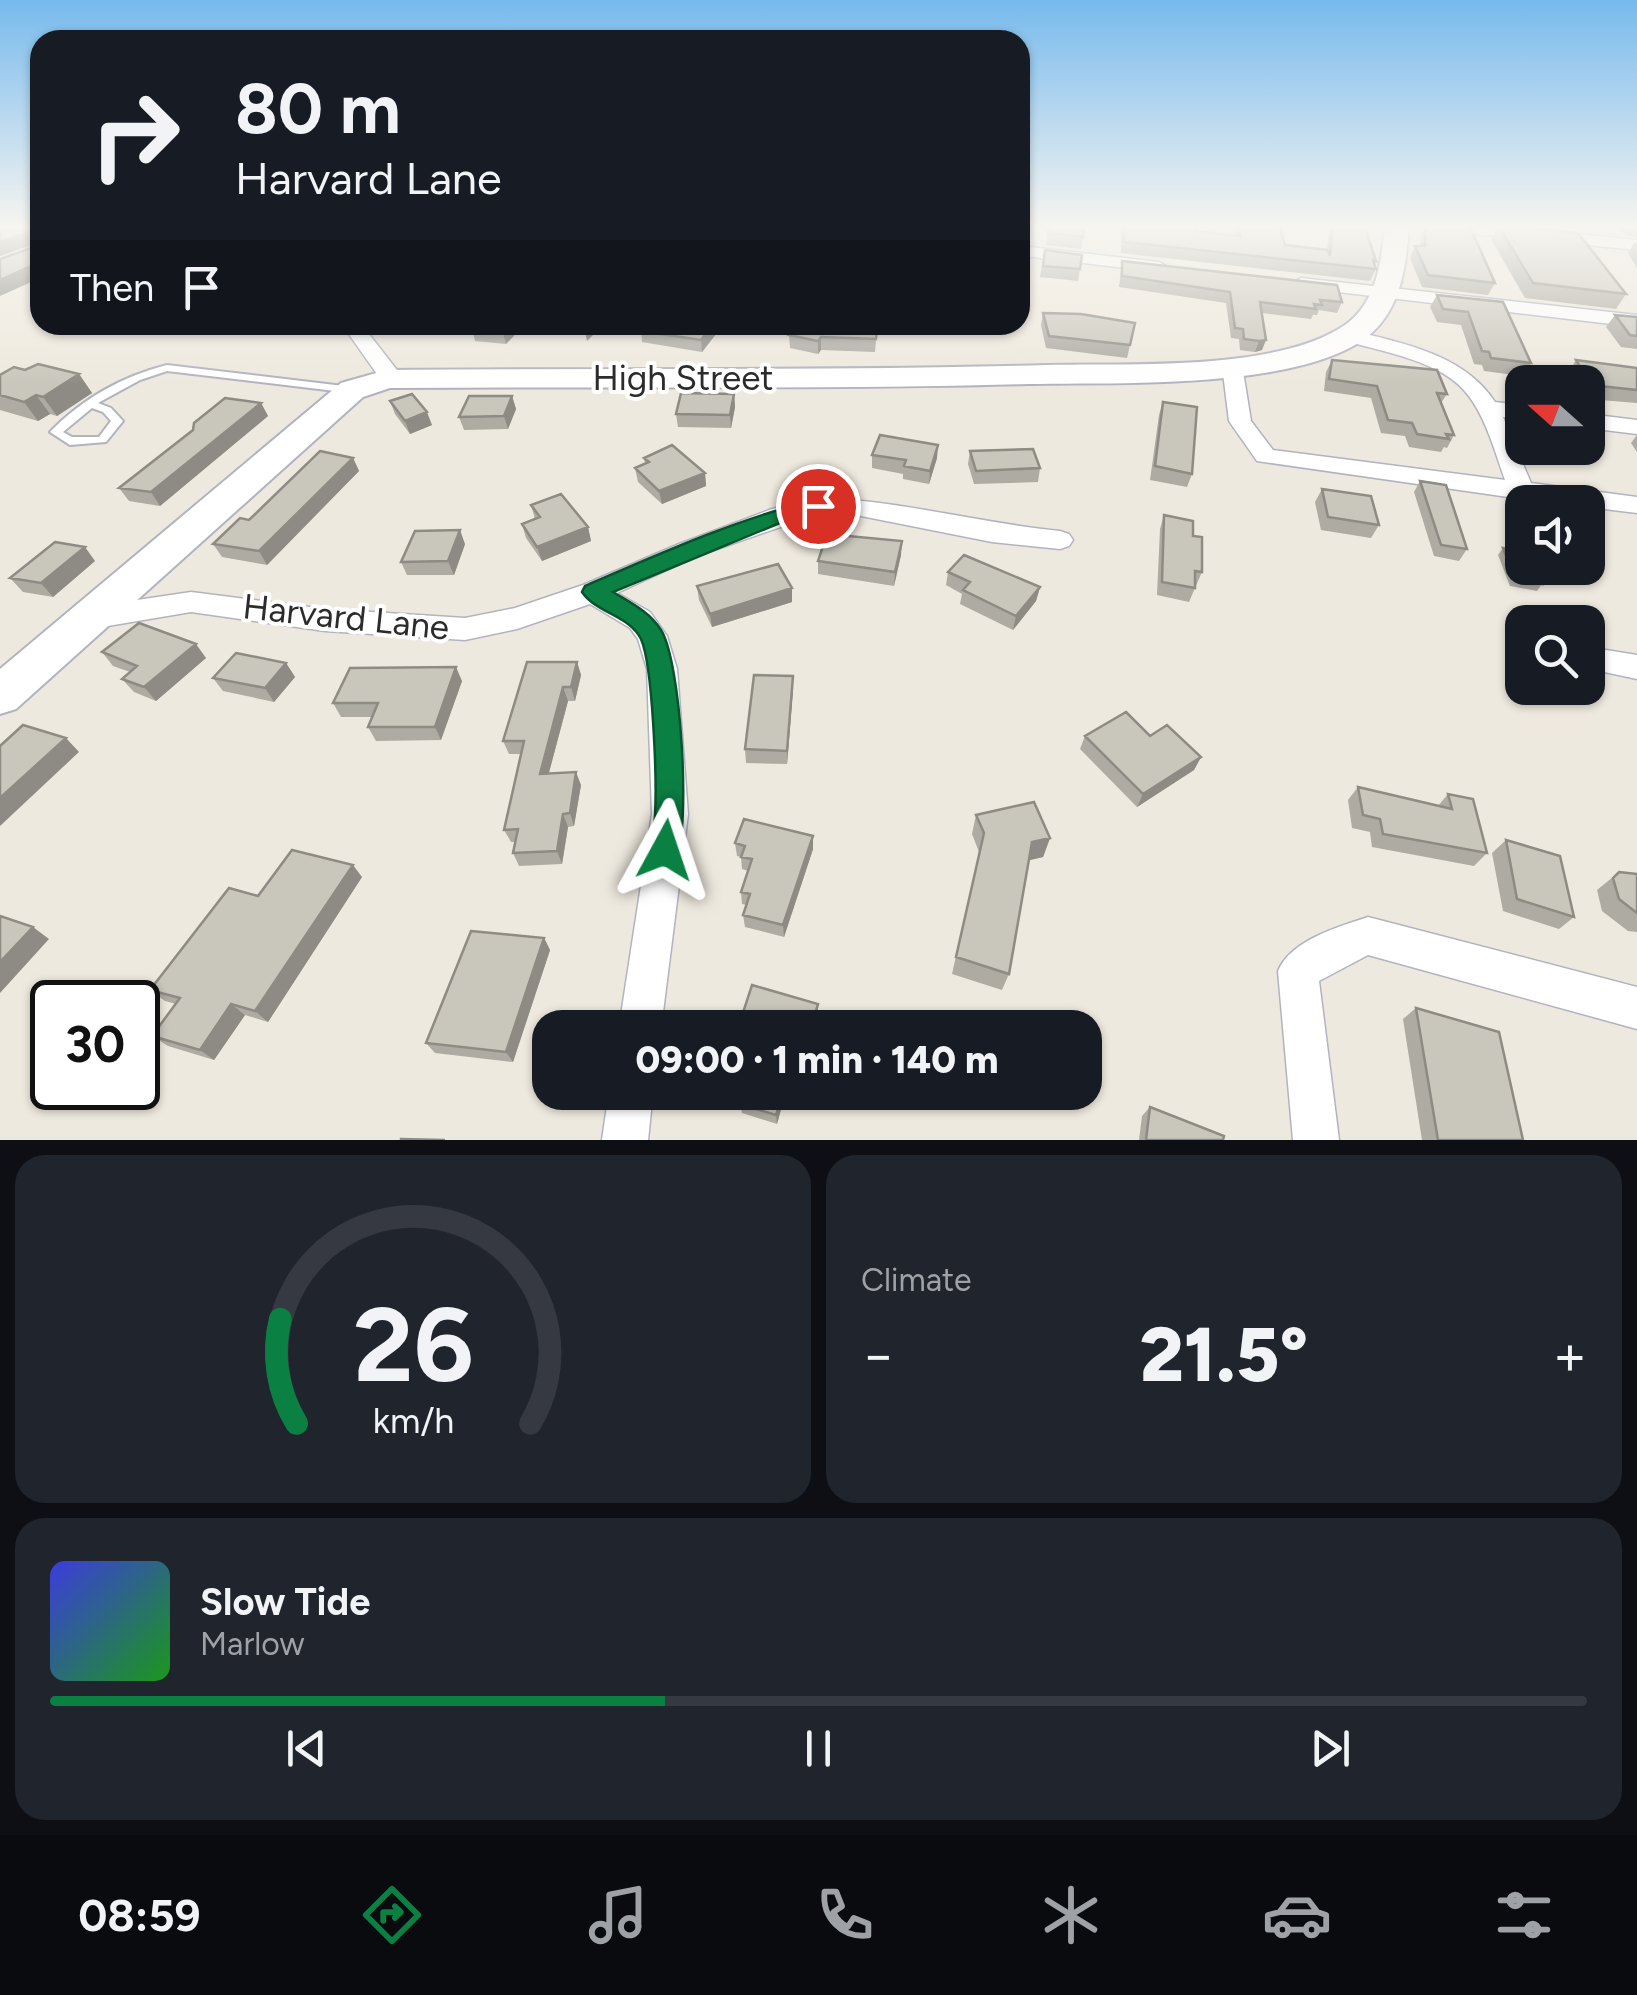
<!DOCTYPE html>
<meta charset="utf-8">
<style>
body{margin:0;font-family:Figtree,sans-serif;background:#20242c;color:#f1f3f6;height:100vh;display:flex;flex-direction:column;font-size:38px;white-space:nowrap}
*{box-sizing:border-box;margin:0}
p{font-size:32px;color:#9ea1a6}
.icon{flex:none;width:55px;height:55px;fill:none;stroke:currentColor;stroke-width:2;stroke-linecap:round;stroke-linejoin:round}
.map{position:relative;height:1140px;overflow:hidden}
.sheet{display:flex;flex-direction:column;gap:15px;padding:15px;background:#0d0f14;flex:1}
.sheet>*{flex:none}
.guide{position:absolute;left:30px;top:30px;width:1000px;height:305px;border-radius:30px;box-shadow:0 2px 8px #0004;background:#171b24;color:#f1f3f6;overflow:hidden}
.needle{width:65px;rotate:291deg}
.tools{position:absolute;left:1505px;top:365px;display:grid;gap:20px}
.tools a{display:grid;place-items:center;width:100px;height:100px;border-radius:20px;background:#171b24;box-shadow:0 2px 8px #0004;font-size:50px}
.speed{position:absolute;left:30px;top:980px;display:flex;gap:20px;font-size:50px;font-weight:700;text-align:center}
.speed>*{display:grid;place-content:center;width:130px;height:130px;border-radius:50%;background:#171b24;box-shadow:0 2px 8px #0004;line-height:1}
.speed .limit{border:5px solid #111;border-radius:15px;background:#fff;color:#111}
.pin{position:absolute;display:grid;place-items:center;width:85px;height:85px;color:#fff;margin:-42px;border:5px solid #fff;border-radius:50%;box-shadow:0 2px 10px #0007}
.me{position:absolute;width:110px;margin:-55px;rotate:5deg;stroke-linejoin:round;filter:drop-shadow(0 0 8px #0008)}
.turn{display:flex;align-items:center;gap:35px;height:210px;padding:0 40px;font-size:45px}
.turn .icon{width:130px;height:130px;stroke-width:2.5}
.turn b{display:block;font-size:70px;line-height:85px}
.then{display:flex;align-items:center;height:95px;padding:0 40px;background:#0003;gap:20px;font-size:38px}
.big{font-size:75px;font-weight:800;line-height:1.1}
.sheet .widget{flex:1;display:flex;flex-direction:column;justify-content:center;gap:15px;min-width:0;padding:0 35px;border-radius:30px;background:#20242c}
.sheet .dial{align-items:center;gap:0}
.dial svg{height:260px;overflow:visible;fill:none;stroke:#363941;stroke-width:7;stroke-linecap:round;text-anchor:middle}
.dial text{fill:#f1f3f6;stroke:none}
.song{display:flex;align-items:center;gap:30px}
.cover{width:120px;height:120px;border-radius:15px;background:linear-gradient(135deg,hsl(240 70% 55%),hsl(120 70% 35%))}
.played{height:10px;border-radius:5px;background:linear-gradient(90deg,#0b8043 40%,#363941 40%)}
.keys{display:flex;justify-content:space-around;direction:ltr}
.heat{display:flex;justify-content:space-between;align-items:center;font-size:55px;direction:ltr}
.sheet .tiles{flex:1;display:grid;gap:15px;grid-template-columns:1fr 1fr}
.widget:last-child{grid-column:span 2}
.trip{position:absolute;left:532px;top:1010px;width:570px;height:100px;border-radius:30px;background:#171b24;box-shadow:0 2px 8px #0004;font-weight:800;line-height:100px;text-align:center}
.tabs{display:flex;height:160px;justify-content:space-around;align-items:center;background:#090b0e;color:#9ea1a6}
.tabs .icon{width:70px;height:70px}
.tabs .current{color:#0b8043}
.tabs b{font-size:45px;color:#f1f3f6}
.map>svg:first-child{display:block}
</style>
<div class="map">
<svg width="1637" height="1140" viewBox="0 0 1637 1140">
<rect width="100%" height="100%" fill="#eee9de"/>
<g fill="none" stroke-linecap="round" stroke-linejoin="round">
<defs>
<path id="lane" d="M365,325H377L362,335H354V331Z
M167,365L352,387L357,390L352,393L167,371L140,380L98,403L111,408L123,421L106,442L70,445L50,432C82,399 123,376 167,365ZM92,408L103,412L111,421L99,437H72L63,432Z"/>
<path id="street" d="M1428,225H1482L1637,240V250L1436,230Z
M1030,247L1159,262L1168,267L1159,272L1024,256V248Z
M1301,278L1637,315V327L1295,287L1292,283Z
M358,327L365,329L400,374L403,379L400,384H384L348,333Z
M1349,330C1402,343 1464,354 1495,402L1522,405V419L1503,417L1531,483L1637,497V513L1588,507V502L1522,499L1257,461L1229,421L1222,365L1225,361H1239L1242,365L1251,421L1273,450L1505,480C1495,452 1486,418 1468,395C1442,360 1382,352 1342,340V332Z
M1588,414L1637,420V434L1588,428Z
M818,498C899,500 979,523 1060,531L1069,534L1073,540L1069,546L1060,549L992,542L856,515L818,514L697,556L617,593L650,612L667,636L677,669L688,814L661,1028H619L652,814L647,669L638,639L630,628L590,604L517,629L465,640L325,631L191,612L90,629L80,626L75,618L80,610L90,607L191,592L325,609L465,618L515,608L583,585L679,544L772,509Z
M1606,650L1637,655V679L1595,670L1591,662L1595,654Z
M1368,917L1637,987V1029L1368,955L1319,981L1339,1140H1293L1278,971C1291,940 1338,927 1368,917Z
M609,1092H653L648,1140H602Z"/>
<path id="secondary" d="M1385,225H1409C1406,268 1401,313 1363,340C1289,390 1116,382 1027,384C815,390 602,386 390,388L363,397L16,709L0,714V669L341,383L387,370C607,368 827,371 1046,365C1128,363 1266,371 1337,330C1376,309 1381,265 1385,225Z"/>
</defs>
<use href="#lane" stroke="#b2b3c0" stroke-width="4"/>
<use href="#street" stroke="#b2b3c0" stroke-width="3"/>
<use href="#secondary" stroke="#b2b3c0" stroke-width="4"/>
<use href="#lane" fill="#fff" fill-rule="evenodd"/>
<use href="#street" fill="#fff" fill-rule="evenodd"/>
<use href="#secondary" fill="#fff" fill-rule="evenodd"/>
</g>
<path fill="#adaba2" d="M1049,225L1083,237L1081,249L1046,245Z
M1115,225H1196V231L1234,235L1232,225H1279L1285,245L1327,250L1330,225H1364L1376,261L1374,266L1376,269L1370,281L1121,253V225Z
M1425,225L1471,230L1495,283L1488,295L1422,287L1410,258L1415,246H1420L1421,235Z
M1498,225L1626,294L1616,309L1525,298L1491,239Z
M1516,225H1560L1557,229Z
M1617,225H1637V237L1625,235Z
M1634,243H1637V268L1628,253Z
M1045,250L1080,269L1078,281L1040,277Z
M1122,261L1342,302L1337,313L1319,310L1317,315H1313L1311,319L1262,313V350L1255,352L1240,350L1239,339L1231,338L1226,303L1119,287Z
M1437,295L1503,302L1531,363L1522,376L1484,371L1482,365L1474,364L1461,325L1437,322L1430,307Z
M1043,313L1135,323L1127,358L1046,348L1041,325Z
M1615,315L1637,317V349L1621,347L1606,327Z
M475,325H524L506,344L475,341L472,328Z
M641,325H715L716,334L702,352L642,342Z
M877,328L875,352L821,350L818,354L790,348L789,335Z
M1332,360L1447,394L1441,403L1454,435L1447,448L1444,447L1441,452L1409,447L1405,436L1381,433L1371,398L1324,391L1326,372Z
M1576,360L1637,368V403L1588,399V382H1573L1568,373Z
M25,370L79,374L92,393L57,416L50,414L38,421L0,410V375Z
M734,394L735,407L731,428L678,427L676,414Z
M512,396L516,409L508,429L464,430L459,417Z
M390,401L432,425L410,434L395,414Z
M1163,402L1192,474L1187,487L1150,480L1159,415Z
M261,403L268,416L160,506L129,501L119,488Z
M1637,435V452L1631,443Z
M970,451L1040,468L1038,482L974,484L968,464Z
M872,455L937,458L929,484L903,479V474L872,468Z
M353,458L359,471L267,565L222,557L213,544Z
M644,458L705,473L706,486L662,504L638,482L635,468L645,464Z
M1420,481L1467,549L1459,561L1434,556L1414,492Z
M1322,489L1379,525L1371,538L1321,530L1315,502Z
M531,505L588,527L591,541L542,561L526,538L522,524L535,519Z
M1164,515L1193,536L1202,572L1189,602L1157,595L1160,529Z
M465,544L454,575H407L401,562Z
M1503,548L1542,584L1537,591L1510,586L1498,555Z
M901,555L894,586L818,574V561Z
M95,561L53,597L23,592L10,578Z
M948,572L1040,587L1036,601L1013,630L960,604L962,594L946,585Z
M697,586L792,588V602L712,627L699,600Z
M102,652L206,658L156,701L134,692L122,679L130,672L113,666Z
M577,662L581,675L575,701H568L549,773L581,785L574,826L568,827L562,864L519,866L513,853L516,842H511L504,830L521,754H509L503,741Z
M286,663L295,677L274,702L223,691L213,678Z
M462,681L441,740L376,741L368,727L372,717H341L333,703Z
M793,689L787,764L746,763L745,749Z
M1085,736H1150L1201,757L1194,770L1137,807L1080,749Z
M1358,787L1438,806L1448,794L1487,853L1474,866L1372,847L1370,832L1352,828L1348,800Z
M976,815L1050,838L1043,857L1029,860L1009,974L1002,990L952,974L979,852L972,834Z
M813,836V849L784,937L745,927L743,915L747,905L742,904L741,892L748,871L742,869L741,857L737,856L735,843Z
M1506,840L1574,917L1559,929L1503,911L1492,853Z
M1619,872L1637,874V932L1628,931L1602,911L1597,890Z
M362,877L268,1022L245,1015L214,1060L168,1046L152,1036L176,1004L165,1001L150,990L258,896Z
M544,938L550,950L513,1062L435,1053L426,1043Z
M1416,1008L1523,1140H1422L1403,1019Z
M744,1092H797L795,1099L785,1095L777,1124L742,1113L740,1104Z
M1150,1107L1223,1140H1139L1142,1116Z"/>
<path fill="#8d8b84" d="M35,230L40,242L0,256V242Z
M40,262V278L0,296V280Z
M509,325H524L506,344L503,332Z
M591,325H603L587,341L585,331Z
M712,325H715L716,334L702,352L701,340Z
M821,337V350L818,354V341Z
M1266,340L1262,350L1255,352L1259,341Z
M79,374L92,393L57,416L43,397Z
M734,394L735,407L731,428L730,415Z
M36,395L50,414L38,421L24,402Z
M512,396L516,409L508,429L504,416Z
M261,403L268,416L160,506L151,492Z
M427,412L432,425L410,434L405,421Z
M938,445L937,458L929,484L930,471Z
M353,458L359,471L267,565L259,551Z
M705,473L706,486L662,504L659,491Z
M588,527L591,541L542,561L537,547Z
M460,530L465,544L454,575L448,561Z
M902,541L901,555L894,586L895,572Z
M85,547L95,561L53,597L41,583Z
M1040,587L1036,601L1013,630L1016,616Z
M792,588V602L712,627L710,614Z
M196,644L206,658L156,701L144,687Z
M577,662L581,675L575,701L571,687Z
M286,663L295,677L274,702L265,688Z
M456,667L462,681L441,740L435,727Z
M793,676V689L787,764V751Z
M563,687L568,701L545,787L540,774Z
M66,738L79,752L0,826V798Z
M1201,757L1194,770L1137,807L1143,794Z
M576,772L581,785L574,826L570,813Z
M563,814L568,827L562,864L557,851Z
M813,836V849L784,937L783,925Z
M1050,838L1043,857L1026,861L1032,842Z
M353,865L362,877L268,1022L255,1011Z
M33,927L49,939L0,993V962Z
M544,938L550,950L513,1062L506,1052Z
M231,1004L245,1015L214,1060L200,1050Z
M818,1004V1015L814,1028H811Z
M783,1092H785V1095L777,1124L776,1115Z"/>
<path fill="#c9c7bc" stroke="#8d8b84" stroke-width="2.5" d="M0,225H40V262L0,280V259L34,247L35,230L0,242Z
M1049,225H1084L1083,237L1048,233Z
M1124,225H1196V231L1240,236L1238,225H1279L1285,245L1328,250L1330,256L1333,225H1364L1376,261L1373,260L1376,269L1124,242Z
M1426,225L1473,226L1470,227L1495,283L1428,275L1415,246H1425Z
M1498,225L1578,233L1626,294L1533,283Z
M1045,250L1082,255L1080,269L1043,266Z
M1122,261L1337,285L1342,302L1320,300L1322,305L1314,304L1316,309L1260,302L1266,340L1259,341L1244,339L1243,329L1235,328L1230,292L1122,276Z
M1437,295L1503,302L1531,363L1491,358L1489,352L1482,351L1468,312L1443,309Z
M1043,313L1081,314L1135,323L1130,345L1049,336Z
M1615,315L1637,317V336L1630,335Z
M475,325H509L503,332L472,328Z
M641,325H712L701,340L640,331Z
M799,325H863L877,328L876,339L821,337L818,341L789,335Z
M1332,360L1437,370L1447,394L1437,393L1454,435L1446,434L1449,439L1417,434L1412,423L1388,420L1377,386L1329,379Z
M1576,360L1637,368V390L1591,385Z
M38,364L79,374L43,397L36,395L24,402L0,395V375L14,367L25,370Z
M681,393L734,394L730,415L676,414Z
M412,394L427,412L405,421L390,401Z
M469,396H512L504,416L459,417Z
M225,398L261,403L151,492L119,488L193,430L194,423Z
M1163,402L1197,407L1192,474L1155,466Z
M880,435L938,445L930,471L904,466L906,460L872,455Z
M672,445L705,473L659,491L635,468L649,462L644,458Z
M1033,449L1040,468L976,471L970,451Z
M320,451L353,458L259,551L213,544L240,518L249,520Z
M1420,481L1446,485L1467,549L1441,545Z
M1322,489L1371,496L1379,525L1328,517Z
M561,494L588,527L537,547L522,524L540,517L531,505Z
M1164,515L1193,521V536L1202,537V572L1195,571V588L1162,582Z
M460,530L448,561L401,562L415,531Z
M827,534L902,541L895,572L818,561Z
M55,542L85,547L41,583L10,578Z
M1503,548L1522,551V568H1536L1542,584L1515,579Z
M964,555L1040,587L1016,616L963,590L970,582L948,572Z
M778,564L792,588L710,614L697,586Z
M139,623L196,644L144,687L122,679L137,666L102,652Z
M236,653L286,663L265,688L213,678Z
M527,662H577L571,687H563L540,774L576,772L570,813L563,814L557,851L513,853L518,829L504,830L524,741H503Z
M456,667L435,727H368L378,703H333L350,668Z
M754,675L793,676L787,751L745,749Z
M1126,712L1150,736L1167,725L1201,757L1143,794L1085,736Z
M23,725L66,738L0,798V746Z
M1358,787L1452,809L1448,794L1473,799L1487,853L1383,834L1380,819L1363,815Z
M1034,802L1050,838L1032,842L1009,974L956,957L984,833L976,815Z
M744,819L813,836L783,925L743,915L750,894L741,892L752,859L741,857L745,846L735,843Z
M1506,840L1560,856L1574,917L1517,899Z
M292,850L353,865L255,1011L231,1004L200,1050L152,1036L180,998L150,990L229,888L258,896Z
M1619,872L1637,874V913L1619,899L1613,878Z
M0,916L33,927L0,962Z
M471,931L544,938L506,1052L426,1043Z
M752,985L818,1004L811,1028H738Z
M1416,1008L1499,1032L1523,1140H1438Z
M744,1092H783L776,1115L740,1104Z
M1150,1107L1224,1136L1223,1140H1146Z
M401,1139L445,1140H401Z"/>
<linearGradient id="sky" x2="0" y2="1"><stop stop-color="#77baed"/><stop offset="0.59" stop-color="#f7f5f0"/><stop offset="1" stop-color="#f7f5f0" stop-opacity="0"/></linearGradient>
<rect width="1637" height="384" fill="url(#sky)"/>
<path fill="#0b8043" stroke="#07532c" stroke-width="2.5" d="M818,499L828,506L825,511L787,520L613,592C631,603 650,612 661,630C681,662 691,825 676,860L665,864L654,860C647,845 654,831 655,815C657,782 653,666 641,639C629,615 596,613 582,592L585,586C661,553 737,519 818,499Z"/>
<g text-anchor="middle" stroke-width="8" stroke-linejoin="round" paint-order="stroke">
<g font-size="35" fill="#2c2c2c" stroke="#fff">
<text x="683" y="390">High Street</text>
<text transform="translate(346 617) rotate(6)" y="12">Harvard Lane</text>
</g>
</g>
</svg>
<div class="tools">
<a><svg class="needle" viewBox="-14 -14 28 28"><path d="M0-13l5 13h-10z" fill="#e53935"/><path d="M0 13l5-13h-10z" fill="#9ea1a6"/></svg></a>
<a><svg class="icon" aria-label="sound" viewBox="0 0 24 24"><path d="M4 9h4l5-4v14l-5-4H4zM17 9q2 3 0 6"/></svg></a>
<a><svg class="icon" aria-label="search" viewBox="0 0 24 24"><circle cx="10" cy="10" r="6"/><path d="M15 15l6 6"/></svg></a>
</div>
<div class="speed"><div class="limit">30</div></div>
<div class="pin" style="left:818px;top:506px;background:#d93025"><svg class="icon" aria-label="arrive" viewBox="0 0 24 24"><path d="M6 21V4h12l-3 4 3 4H6"/></svg></div>
<svg class="me" style="left:665px;top:850px" viewBox="-20 -20 40 40"><path d="M0-17L14 15 0 8-14 15z" fill="#0b8043" stroke="#fff" stroke-width="4"/></svg>
<div class="trip">09:00 · 1 min · 140 m</div>
<div class="guide">
<div class="turn"><svg class="icon" aria-label="right" viewBox="0 0 24 24"><path d="M7 20v-9h11M14 6l5 5-5 5"/></svg><div><b>80 m</b>Harvard Lane</div></div>
<div class="then">Then<svg class="icon" aria-label="arrive" viewBox="0 0 24 24"><path d="M6 21V4h12l-3 4 3 4H6"/></svg></div>
</div>
</div>
<section class="sheet">
<div class="tiles">
<div class="widget dial"><svg viewBox="0 0 100 80">
<path d="M14 69A42 42 0 1 1 86 69"/>
<path d="M14 69A42 42 0 0 1 9 37" stroke="#0b8043"/>
<text x="50" y="56" font-size="32" font-weight="700">26</text>
<text x="50" y="72" font-size="11">km/h</text>
</svg></div>
<div class="widget"><p>Climate</p>
<div class="heat"><a>−</a><b class="big">21.5°</b><a>+</a></div>
</div>
<div class="widget">
<div class="song"><i class="cover"></i><div><b>Slow Tide</b><p>Marlow</p></div></div>
<div class="played"></div>
<div class="keys"><svg class="icon" aria-label="previous" viewBox="0 0 24 24"><path d="M18 5L8 12l10 7zM5 5v14"/></svg><svg class="icon" aria-label="pause" viewBox="0 0 24 24"><path d="M8 5v14M16 5v14"/></svg><svg class="icon" aria-label="next" viewBox="0 0 24 24"><path d="M6 5l10 7-10 7zM19 5v14"/></svg></div>
</div>
</div>
</section>
<nav class="tabs">
<b>08:59</b>
<svg class="icon current" aria-label="directions" viewBox="0 0 24 24"><path d="M12 3l9 9-9 9-9-9zM9 14v-3h6M13 9l2 2-2 2"/></svg>
<svg class="icon" aria-label="music" viewBox="0 0 24 24"><path d="M9 18V5l10-2v13"/><circle cx="6" cy="18" r="3"/><circle cx="16" cy="16" r="3"/></svg>
<svg class="icon" aria-label="phone" viewBox="0 0 24 24"><path d="M5 4h4l2 5-3 2q2 4 5 5l2-3 5 2v4C11 20 4 13 5 4z"/></svg>
<svg class="icon" aria-label="climate" viewBox="0 0 24 24"><path d="M12 3v18M4 7l16 10M4 17L20 7"/></svg>
<svg class="icon" aria-label="car" viewBox="0 0 24 24"><path d="M5 17H2v-5l4-1 3-4h7l3 4 3 1v5h-3M9 17h6M6 11h13"/><circle cx="7" cy="17" r="2"/><circle cx="17" cy="17" r="2"/></svg>
<svg class="icon" aria-label="filters" viewBox="0 0 24 24"><path d="M4 7h16M4 17h16"/><circle cx="9" cy="7" r="2"/><circle cx="15" cy="17" r="2"/></svg>
</nav>
